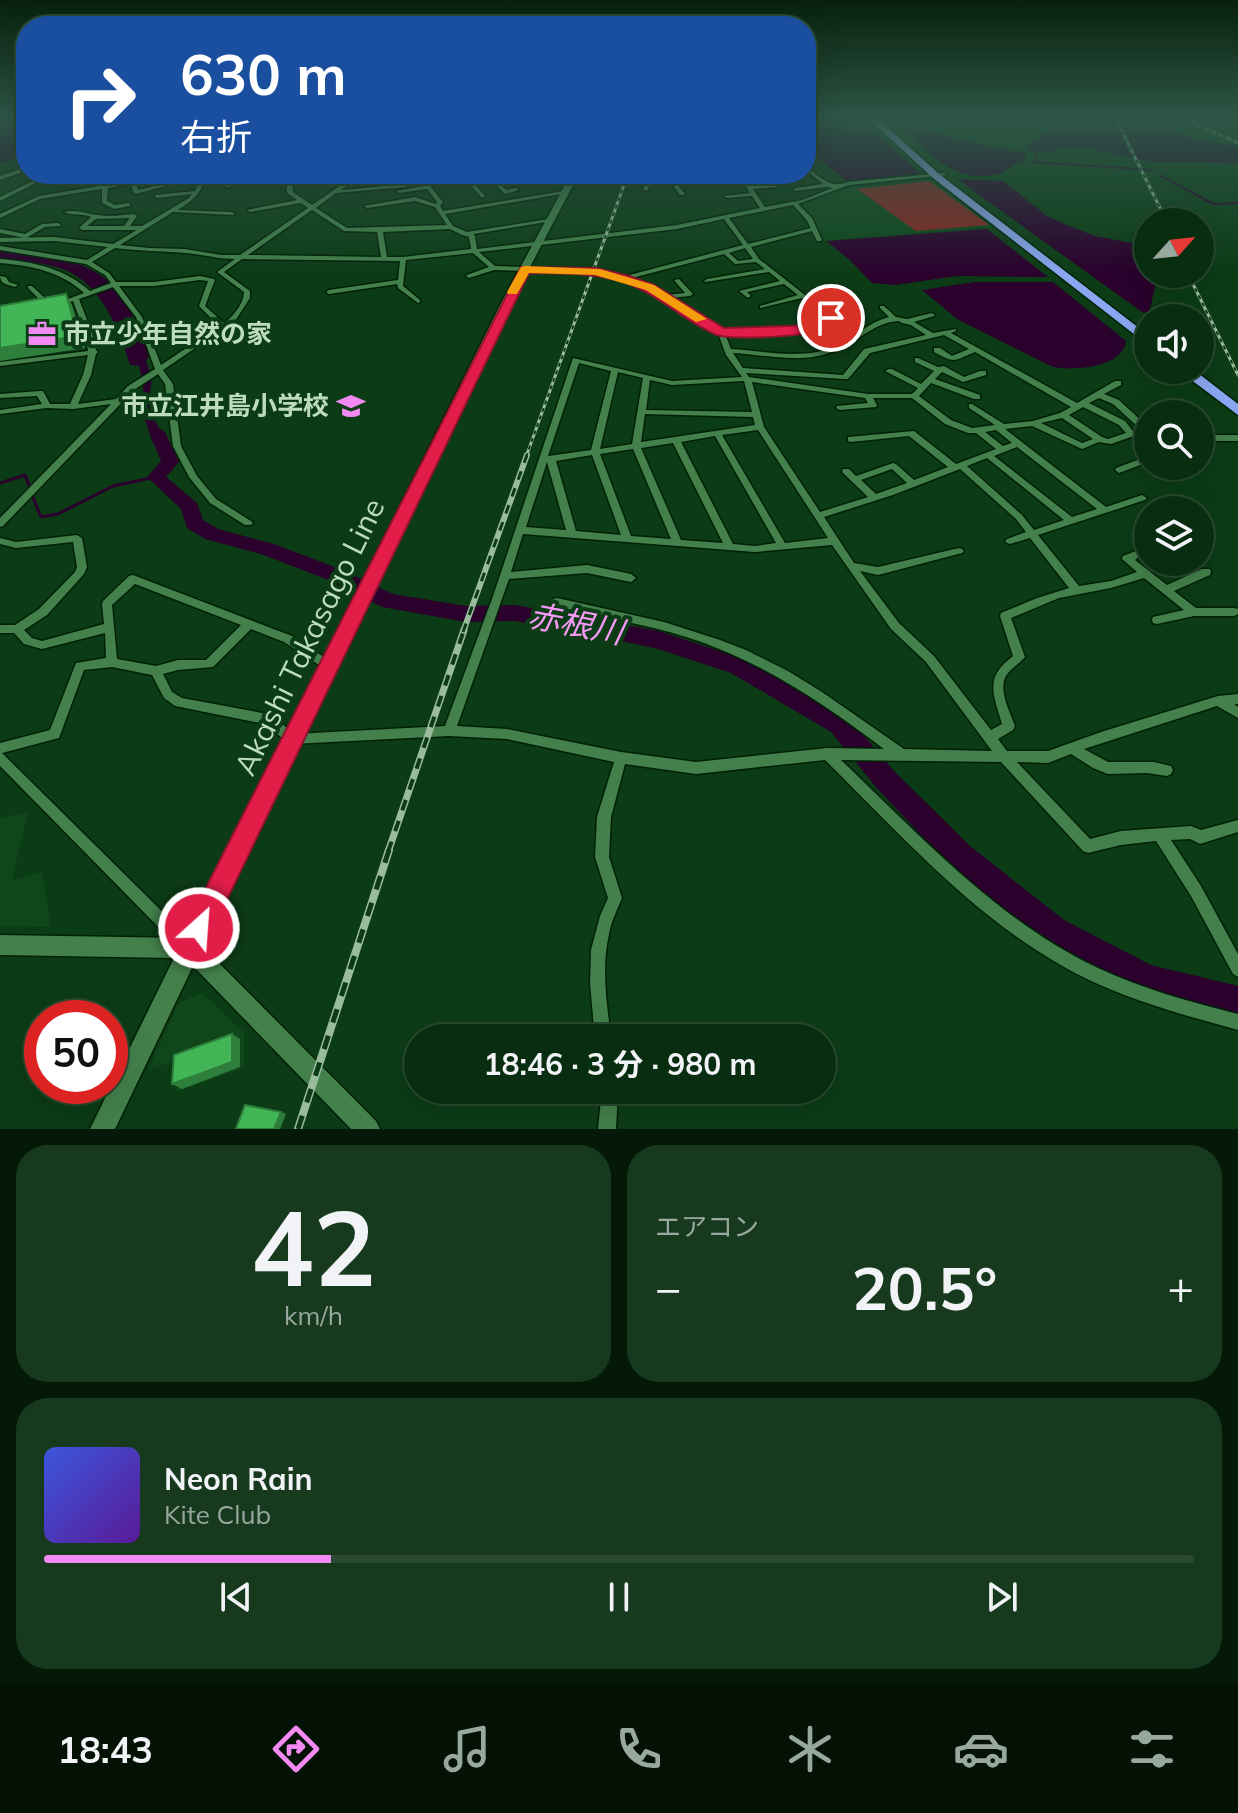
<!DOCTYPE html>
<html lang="ja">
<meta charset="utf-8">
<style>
body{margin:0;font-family:Mulish,"Noto Sans JP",sans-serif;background:#17391e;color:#f1f3f6;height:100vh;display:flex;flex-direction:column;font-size:30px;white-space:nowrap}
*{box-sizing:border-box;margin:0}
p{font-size:26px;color:#99a89f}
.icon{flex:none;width:44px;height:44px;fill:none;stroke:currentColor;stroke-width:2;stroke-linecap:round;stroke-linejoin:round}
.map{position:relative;height:1129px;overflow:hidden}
.side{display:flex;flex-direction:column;gap:16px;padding:16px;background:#051909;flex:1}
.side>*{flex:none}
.guide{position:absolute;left:16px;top:16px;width:800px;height:168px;border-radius:32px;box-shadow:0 8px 32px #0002,0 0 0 2px #294930;background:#1a4fa0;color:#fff;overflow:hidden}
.needle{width:52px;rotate:63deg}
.controls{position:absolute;left:1134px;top:208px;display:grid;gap:16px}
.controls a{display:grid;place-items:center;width:80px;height:80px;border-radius:50%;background:#092d10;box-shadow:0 8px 32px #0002,0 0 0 2px #294930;font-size:40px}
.speed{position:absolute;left:24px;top:1000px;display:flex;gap:16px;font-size:40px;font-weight:700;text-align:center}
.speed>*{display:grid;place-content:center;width:104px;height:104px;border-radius:50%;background:#092d10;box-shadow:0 8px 32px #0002,0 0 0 2px #294930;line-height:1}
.speed .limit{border:12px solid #d22;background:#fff;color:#111}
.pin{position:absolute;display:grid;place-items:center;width:68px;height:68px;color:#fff;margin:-34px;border:4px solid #fff;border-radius:50%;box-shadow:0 2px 8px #0007}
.me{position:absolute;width:88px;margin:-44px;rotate:26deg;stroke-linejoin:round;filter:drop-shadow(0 0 6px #0008)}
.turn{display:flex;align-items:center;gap:28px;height:168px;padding:0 32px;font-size:36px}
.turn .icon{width:104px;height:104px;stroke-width:2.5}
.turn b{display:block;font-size:56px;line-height:68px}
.big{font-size:60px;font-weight:700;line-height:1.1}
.side .card{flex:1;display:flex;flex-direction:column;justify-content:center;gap:12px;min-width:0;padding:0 28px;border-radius:32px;background:#17391e}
.side .dial{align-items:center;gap:0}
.dial b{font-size:104px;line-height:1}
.song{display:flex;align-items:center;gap:24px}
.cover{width:96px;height:96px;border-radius:12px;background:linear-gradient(135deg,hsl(230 70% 55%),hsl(270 70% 35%))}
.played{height:8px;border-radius:4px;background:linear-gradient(90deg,#f28af3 25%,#294930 25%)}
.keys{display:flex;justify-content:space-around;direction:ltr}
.heat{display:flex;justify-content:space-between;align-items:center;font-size:44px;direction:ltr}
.side .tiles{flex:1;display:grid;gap:16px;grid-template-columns:1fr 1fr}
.card:last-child{grid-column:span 2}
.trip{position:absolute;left:404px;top:1024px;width:432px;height:80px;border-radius:40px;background:#092d10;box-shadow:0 8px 32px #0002,0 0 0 2px #294930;font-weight:700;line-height:80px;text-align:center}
.dock{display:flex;height:128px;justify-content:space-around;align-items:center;background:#041206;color:#99a89f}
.dock .icon{width:56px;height:56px}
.dock .on{color:#f28af3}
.dock b{font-size:36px;color:#f1f3f6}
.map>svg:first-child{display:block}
</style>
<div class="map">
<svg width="1238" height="1129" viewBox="0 0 1238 1129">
<rect width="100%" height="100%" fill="#0c3c16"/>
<path fill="#0f461a" d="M928,180L933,181L992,227L823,241L812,218L801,204L849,188Z
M28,812L12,880L42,872L51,927L0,926V818Z
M202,993L244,1032V1068L176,1092L179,1059L148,1070L179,1003Z"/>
<path fill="#8b2421" d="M929,181L989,225L916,231L857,189Z"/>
<path fill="#2b002d" d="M0,117H26V155L0,163Z
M806,117H860L922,175L848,182L806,150Z
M1070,117H1112L1122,123L1158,124L1198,140L1238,146V163L1152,162L1091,149L1059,148L1049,154L1025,148L1050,128Z
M897,123L1005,150L1027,152L1023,162C1011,164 1005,173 995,175C953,183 924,150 897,123Z
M957,179L1003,181L1047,216L1064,224L1095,236L1148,246V274H1158L1149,313L1142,312Z
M987,229L1048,277L957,276L895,285L872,283L850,260L826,241Z
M0,250C89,261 118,264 149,356L146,361L152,378L149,399L152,416L167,441L168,457L160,446L153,443L144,417L143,382L139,366L130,365C119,330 101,283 63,269C43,262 21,261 0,258Z
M975,282H1053L1126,341C1122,368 1075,371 1053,367L957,319L922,290Z"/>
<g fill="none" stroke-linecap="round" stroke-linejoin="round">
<path stroke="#2b002d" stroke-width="2" d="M1038,151L1034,162L1152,170
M1160,175L1213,204L1238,203"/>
<path stroke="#2b002d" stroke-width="3" d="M0,483L25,475L30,488
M32,495L41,517L58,514L113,486L156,477"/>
<path fill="#2b002d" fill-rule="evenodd" d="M157,427L165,432L179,462L166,477L197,503L203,520L218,529L274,544L340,569L393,594L466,606L514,605L570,614L658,631L747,660L849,718L894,771L970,846L1064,920L1151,965L1238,986V1018L1147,994L1044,940L950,866L876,787L831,732L731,673L658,649L570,630L514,621L466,622L382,607L326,579L261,554L205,539L187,528L181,509L147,477L161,461L149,432Z"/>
<defs>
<path id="street" d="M1008,117H1017L1024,120L1022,121Z
M1231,117H1238V120L1231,118Z
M806,167C822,177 828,189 848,182L944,173L947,175L849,185L798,204L812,218L822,240L821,241H817L812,231L751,247L759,259L833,317L834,325L831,327L794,334H725L731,349C766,351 806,361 838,345C856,336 869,322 889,317L880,308V306H884L896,317L907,319L932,313L935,315L934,316L914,322L933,333L956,329V331L951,333L1077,403L1115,381H1121V385L1104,394L1119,400L1148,427V431L1111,444L1099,442L1082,449L1032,426L1005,429L1106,507L1142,495L1147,498L1145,500L1038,535L1079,586L1111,581L1137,572L1122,559L1123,556L1136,551L1141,555L1135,560L1167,585L1202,569H1210L1211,572L1210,575L1174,591L1196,608H1234L1238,609V614L1234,616H1194L1157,624L1153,623L1152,620L1153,617L1184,610L1144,578L1111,588L1059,598L1011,618L1025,657C1019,664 1011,668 1006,676C998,690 1010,712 1015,726L1013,730L998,739L1007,751H1048L1101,732L1218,696L1238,694V704H1234L1238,707V718L1217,706L1084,749L1108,762H1154L1171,766L1173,770L1171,774L1167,776L1147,773L1108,774L1093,768L1071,754L1048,763L1017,762L1090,839L1121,831L1191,826L1201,830L1238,820V832L1200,844L1190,839L1171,840L1201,886L1238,954V977L1233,974L1191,896L1156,841L1121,845L1088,853L1083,851L1001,762L841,760C920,835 998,921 1098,968C1142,989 1191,1002 1238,1014V1030C1187,1016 1135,1002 1087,979C984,929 905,839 825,760L696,774L625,764L611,817L609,857L622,898C617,910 611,922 609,934C601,969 607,1004 611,1038H595L590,983L591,950L600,916L608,898L595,857L597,817L614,762L507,739L449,736L292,744L288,743L265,724L175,706L164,698L152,675L112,667L84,670L59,738L2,753L193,942L195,947L193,952L188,954L183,952L0,766V743L50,730L76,663L106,658L105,633L42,649L24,644L14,633H0V625H15L39,609L75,572L77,567L73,542L16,548L0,544V538L16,542L77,535L82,538L87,567L84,574L47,615L24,630L32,638L42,641L104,624L102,604L103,601L129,576L133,575L292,636L333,663L335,666L333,669L329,671L325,669L284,642L251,629L213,667L178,670L163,674L172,692L182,698L268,714L272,715L294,734L445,726L492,599L573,358L672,381L742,377L726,355L718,333L648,289L595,273L494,270L469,278L466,276L467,275L489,267L473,253L406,260L403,286L420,300V302L418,303L398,288L397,284L329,294L326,292L329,290L398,280L400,261L242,259L224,272L250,291V298L235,321L163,370L173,384L181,446L197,476L216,499L251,521L253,523L251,525H245L210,503L189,477L173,446L165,384L158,374L134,390L3,526L0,527V518L111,404L73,409L47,408L0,414V410L42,404L37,396L0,398V394L40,391H43L50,404H70L83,375L88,355L0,366V362L88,351L85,333L73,301L58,306L55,304L84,293C60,271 32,266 0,263V259C34,262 64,268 90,291L111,283L105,275L86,264L0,250V246L87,260L108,247L54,241L0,242V238L54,237L113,244L137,230H82L79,228L80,227L91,217C82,213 72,216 64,212C79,209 85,214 98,215C110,217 123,215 134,214L137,216L130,226H142L189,198L192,194L157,198L155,197V195L195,191L197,187L200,174H206C201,194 195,199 178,210L232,212L234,213V215L173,212L120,245L149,248L185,249L221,255H240L308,208L301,203L250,212L247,210L297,200L287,193L286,174H292V177L338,174L292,180L293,192L312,205L357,174H363L341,190L408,184L406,187L336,193L316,208L347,228L447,225L435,207L415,201L367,208L364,206L415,197L436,204L437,202L427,189L399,193L396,191L425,186L422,174H428L429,179L576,174L574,177L496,180L506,190L516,188L519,190L505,194L491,180L472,181L485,196L482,198L467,181L430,182L431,187L443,202L440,206L443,211L564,191L567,193L445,214L453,226L467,232L549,219L552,221L473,234L475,236L477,249L677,225L760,208L752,196L727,198L724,196L750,193L743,181L706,185L703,183L741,178L738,174H769L746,177L752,186L778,184L776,187L753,189L765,207L802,200L833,188L827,187L794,191L793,190L796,188L823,184L806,170ZM793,205L806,219L811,228L748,244L729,218ZM312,210L344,231L377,232L381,257L248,255ZM130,218L124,226H87L96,219ZM724,219L743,245L622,277L596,269L495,266L479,252L677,229ZM450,229L462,235L469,237L471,249L403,257H387L383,232ZM115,248C138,251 161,251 185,253C201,254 217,259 235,259L217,272L244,292C244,303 233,317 224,323L205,306L215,280L214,279L200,276L154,282H116L109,273L92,262ZM745,248L753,259L738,261L729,253ZM724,254L735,264L756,262L765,269L707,279L704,281L705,282L769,272L780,281L739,291L748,298L751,296L747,292L784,284L798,295L760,306V308L802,298L828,319V324L794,330H722L671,298L690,296L693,294L679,279L674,280L685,293L666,295L652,287L628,279ZM200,280L208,281L199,306L219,326L161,365L142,317L119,286H154ZM113,287L136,317L155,369L128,386L116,399L78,404L91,375L96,354L98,352L96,350L92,333L79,299ZM899,321L902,323L911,325L926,335L864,349L843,375L743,368L733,353C766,355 801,364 832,352C856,344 873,322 899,321ZM944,335L969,349L952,356L940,348H934V352C956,364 953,361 975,352L1071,407L1060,413L1033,421L1004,424L972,404H969V408L995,425L972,428L951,420L919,396L931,383L974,399H980V395L935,379L942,372L963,382L986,375V371H980L964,377L944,366L938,367L918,358H915V362L934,371L921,384L892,369H889L885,371L918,388L912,394H868L749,377L746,373L845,379H848L870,353ZM579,363L611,371L591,450L548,456ZM618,372L643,378L632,444L600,449ZM650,380L672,385L744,381L752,412L646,410ZM752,382L865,398L868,403L837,406L836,408L840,410L876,407L877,405L873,398H912L945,424L968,433H976L996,449L956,464L914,431L848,437V441L851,442L909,436L948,467L914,480L896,464L893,463L856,476L849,469H843L842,471L843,473L868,497L820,512L764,427ZM1099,398L1113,404L1139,428L1133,431L1125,421L1089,403ZM1083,407L1119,425L1126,433L1108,439L1102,437L1069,415ZM645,414L753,417L755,425L641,442ZM1062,418L1093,439L1082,443L1041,423ZM758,430L828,538L785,543L722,435ZM996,430L1012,443L1003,446L985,432ZM715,436L776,543L755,546L733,544L681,442ZM673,443L723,543L681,540L641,448ZM1017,447L1097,509L1072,517L994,456ZM633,449L671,539L631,536L600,454ZM592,455L621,535L576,531L556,461ZM987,458L1064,520L1034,530L1022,515L967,466ZM547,462L566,530L526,527ZM892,469L907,483L876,494L861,480ZM960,469L1016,519L1026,532L1007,539L1005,541L1007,543L1010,544L1030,538L1069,588L1037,598L1001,613L1000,616L1013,656C984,678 993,693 1002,724L991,730L934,656L899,623L860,571L878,575L962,553L964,551L962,549L959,548L878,567L854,563L824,517L893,495ZM523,534L755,552L832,545L891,629L926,662L992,751L904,749L822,692L788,671L746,650L720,640L664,622L557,598L553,599L552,602L553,605C597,617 642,623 686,637C760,660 823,703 884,749L827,748L696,762L621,752L507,729L457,726L509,579L587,573L631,582L636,578L631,574L587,565L511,572ZM135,584L241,625L206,660H178L156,666L117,659L112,605Z
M47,174H54L0,201V197Z
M170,174H182L136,183L138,190L163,184L166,186L136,194L133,192L131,184L108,188L107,201L115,205L128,203L130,204V206L114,209L102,203V189L40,199L0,218V214L39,196Z
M231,174H237L229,187H225Z
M244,174H250L248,176L255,178L252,180L243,179Z
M672,174H678V178L673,179L685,194L684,195H680L668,179L650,181L648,191L643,190L646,179L673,176Z
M58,223L61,225L60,226L45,227L26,238L0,233V229L25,234L42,224Z
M0,276L6,277L9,282L18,285L15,287C8,285 0,284 0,276Z
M28,286H32L45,298L48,306L47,307H43L40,300L28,288Z
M1200,435H1238V441H1200Z
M1148,445V453L1144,450L1145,446Z
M1148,456V462L1119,473L1115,470L1116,468Z
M602,1090H618L616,1129H598Z"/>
<path id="secondary" d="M26,167V171L0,180V176Z
M571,174H579L511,303L202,946L376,1121L380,1129H351L193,966L115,1129H90L174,958L0,955V935L185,938L501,303Z"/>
<path id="highway" d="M867,117H876L939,174L1148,335V345L933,178Z
M1178,370H1194L1238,404V415Z"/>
</defs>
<use href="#street" stroke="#012106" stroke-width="3"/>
<use href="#secondary" stroke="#012106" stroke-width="3"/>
<use href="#highway" stroke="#012106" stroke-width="3"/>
<use href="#street" fill="#43804b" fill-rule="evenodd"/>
<use href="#secondary" fill="#43804b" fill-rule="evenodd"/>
<use href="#highway" fill="#89a7f1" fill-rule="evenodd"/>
<defs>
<path id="rail-far3" d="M1115,117L1167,222
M1179,117L1238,143
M1188,274L1238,375
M526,457L628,174"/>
<path id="rail-far2" d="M463,632L527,455"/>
<path id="rail-far1" d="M388,852L464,630"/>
<path id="rail" d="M298,1129L389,850"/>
</defs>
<use href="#rail-far3" stroke="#9abc9d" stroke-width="3"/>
<use href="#rail-far2" stroke="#9abc9d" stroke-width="6"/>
<use href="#rail-far1" stroke="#9abc9d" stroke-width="7"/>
<use href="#rail" stroke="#9abc9d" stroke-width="8"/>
<use href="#rail-far3" stroke="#0c3c16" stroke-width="2" stroke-dasharray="4" stroke-linecap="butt"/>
<use href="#rail-far2" stroke="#0c3c16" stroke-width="3" stroke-dasharray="9" stroke-linecap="butt"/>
<use href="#rail-far1" stroke="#0c3c16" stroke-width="4" stroke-dasharray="11" stroke-linecap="butt"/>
<use href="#rail" stroke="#0c3c16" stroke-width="5" stroke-dasharray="14" stroke-linecap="butt"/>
</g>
<path fill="#2e7f3c" d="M66,294L72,305L85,348L0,361V348Z
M232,1034L240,1039V1067L182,1089L172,1084Z
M281,1112L286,1114L280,1129H274Z"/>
<path fill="#42b556" stroke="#2e7f3c" stroke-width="2" d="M66,294L78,336L0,348V306Z
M232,1034V1062L172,1084L174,1055Z
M245,1105L281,1112L274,1129H236Z"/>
<linearGradient id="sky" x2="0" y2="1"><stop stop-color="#07210c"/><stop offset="0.43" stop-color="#2e5647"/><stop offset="1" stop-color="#2e5647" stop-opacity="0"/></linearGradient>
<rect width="1238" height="275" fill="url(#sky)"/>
<path fill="#e11d48" stroke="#92132f" stroke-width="2" d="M521,267L596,268L629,276L654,285L724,328L821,325L831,314L838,318L837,325C825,336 733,341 717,335C683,321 657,292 620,281C591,272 559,274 529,273L209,937L199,941L190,937L186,928L190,919Z"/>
<path fill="#f59e0b" d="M525,266L600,269L654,285L707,319L696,322L646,290L595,275L529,273L517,294H508L507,292L521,267Z"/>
<defs>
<symbol id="office-bare" viewBox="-9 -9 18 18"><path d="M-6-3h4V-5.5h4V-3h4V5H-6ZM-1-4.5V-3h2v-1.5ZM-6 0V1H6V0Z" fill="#f28af3" stroke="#0c3c16" stroke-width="2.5" paint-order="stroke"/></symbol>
<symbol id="school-bare" viewBox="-9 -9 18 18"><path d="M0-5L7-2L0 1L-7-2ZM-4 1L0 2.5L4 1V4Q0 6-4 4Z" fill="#f28af3" stroke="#0c3c16" stroke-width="2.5" paint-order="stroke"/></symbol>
</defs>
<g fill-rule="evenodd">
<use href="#office-bare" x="22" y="314" width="40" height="40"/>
<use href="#school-bare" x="331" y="386" width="40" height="40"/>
</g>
<g text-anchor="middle" stroke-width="8" stroke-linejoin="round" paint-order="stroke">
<g font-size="26" font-weight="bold" fill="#bddcbe" stroke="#0c3c16" text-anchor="start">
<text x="64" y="343">市立少年自然の家</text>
<text x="329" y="415" text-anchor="end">市立江井島小学校</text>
</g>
<g font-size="30" fill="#bddcbe" stroke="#0c3c16">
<text transform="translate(310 637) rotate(-64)" y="10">Akashi Takasago Line</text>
</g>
<g font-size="32" font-style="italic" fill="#f599f5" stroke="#0c3c16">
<text transform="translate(576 624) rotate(11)" y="11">赤根川</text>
</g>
</g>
</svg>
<div class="controls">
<a><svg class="needle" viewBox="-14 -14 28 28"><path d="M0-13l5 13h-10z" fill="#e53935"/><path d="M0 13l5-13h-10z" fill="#99a89f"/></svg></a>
<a><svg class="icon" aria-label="sound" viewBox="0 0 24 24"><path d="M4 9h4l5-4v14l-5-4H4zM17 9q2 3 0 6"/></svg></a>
<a><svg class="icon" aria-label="search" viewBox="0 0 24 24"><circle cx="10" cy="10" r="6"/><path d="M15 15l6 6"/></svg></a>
<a><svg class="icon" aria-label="layers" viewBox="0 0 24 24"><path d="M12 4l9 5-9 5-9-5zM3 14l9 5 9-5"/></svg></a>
</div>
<div class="speed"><div class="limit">50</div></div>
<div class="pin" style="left:831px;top:318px;background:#d93025"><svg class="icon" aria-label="arrive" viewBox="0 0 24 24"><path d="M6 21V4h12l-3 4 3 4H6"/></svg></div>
<svg class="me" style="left:199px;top:928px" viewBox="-20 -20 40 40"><circle r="17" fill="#e11d48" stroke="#fff" stroke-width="3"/><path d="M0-11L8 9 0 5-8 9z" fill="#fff"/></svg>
<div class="trip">18:46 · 3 分 · 980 m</div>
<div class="guide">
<div class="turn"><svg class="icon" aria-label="right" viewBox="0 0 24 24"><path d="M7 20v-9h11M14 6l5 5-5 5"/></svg><div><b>630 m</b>右折</div></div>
</div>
</div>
<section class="side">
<div class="tiles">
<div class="card dial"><b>42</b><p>km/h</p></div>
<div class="card"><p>エアコン</p>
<div class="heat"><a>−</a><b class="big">20.5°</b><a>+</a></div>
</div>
<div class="card">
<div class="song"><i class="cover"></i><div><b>Neon Rain</b><p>Kite Club</p></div></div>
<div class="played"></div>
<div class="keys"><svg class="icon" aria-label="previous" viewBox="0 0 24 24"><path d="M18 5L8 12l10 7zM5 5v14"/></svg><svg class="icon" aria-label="pause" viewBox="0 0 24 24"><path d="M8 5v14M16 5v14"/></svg><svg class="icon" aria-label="next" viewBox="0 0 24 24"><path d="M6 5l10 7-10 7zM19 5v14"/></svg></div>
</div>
</div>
</section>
<nav class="dock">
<b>18:43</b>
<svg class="icon on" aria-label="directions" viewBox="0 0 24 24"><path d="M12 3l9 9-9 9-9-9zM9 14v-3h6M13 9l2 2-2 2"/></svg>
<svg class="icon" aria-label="music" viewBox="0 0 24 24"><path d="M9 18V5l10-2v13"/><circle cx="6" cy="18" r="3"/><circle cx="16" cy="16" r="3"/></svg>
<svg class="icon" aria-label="phone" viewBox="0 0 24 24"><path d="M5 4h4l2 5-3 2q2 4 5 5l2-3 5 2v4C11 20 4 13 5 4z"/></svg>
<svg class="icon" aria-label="climate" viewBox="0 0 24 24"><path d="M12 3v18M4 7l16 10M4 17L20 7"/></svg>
<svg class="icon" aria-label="car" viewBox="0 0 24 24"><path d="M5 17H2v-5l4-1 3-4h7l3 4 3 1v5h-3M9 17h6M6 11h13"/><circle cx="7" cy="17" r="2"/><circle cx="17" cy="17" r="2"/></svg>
<svg class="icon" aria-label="filters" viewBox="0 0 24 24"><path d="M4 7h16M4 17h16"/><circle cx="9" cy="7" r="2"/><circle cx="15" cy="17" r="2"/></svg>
</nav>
